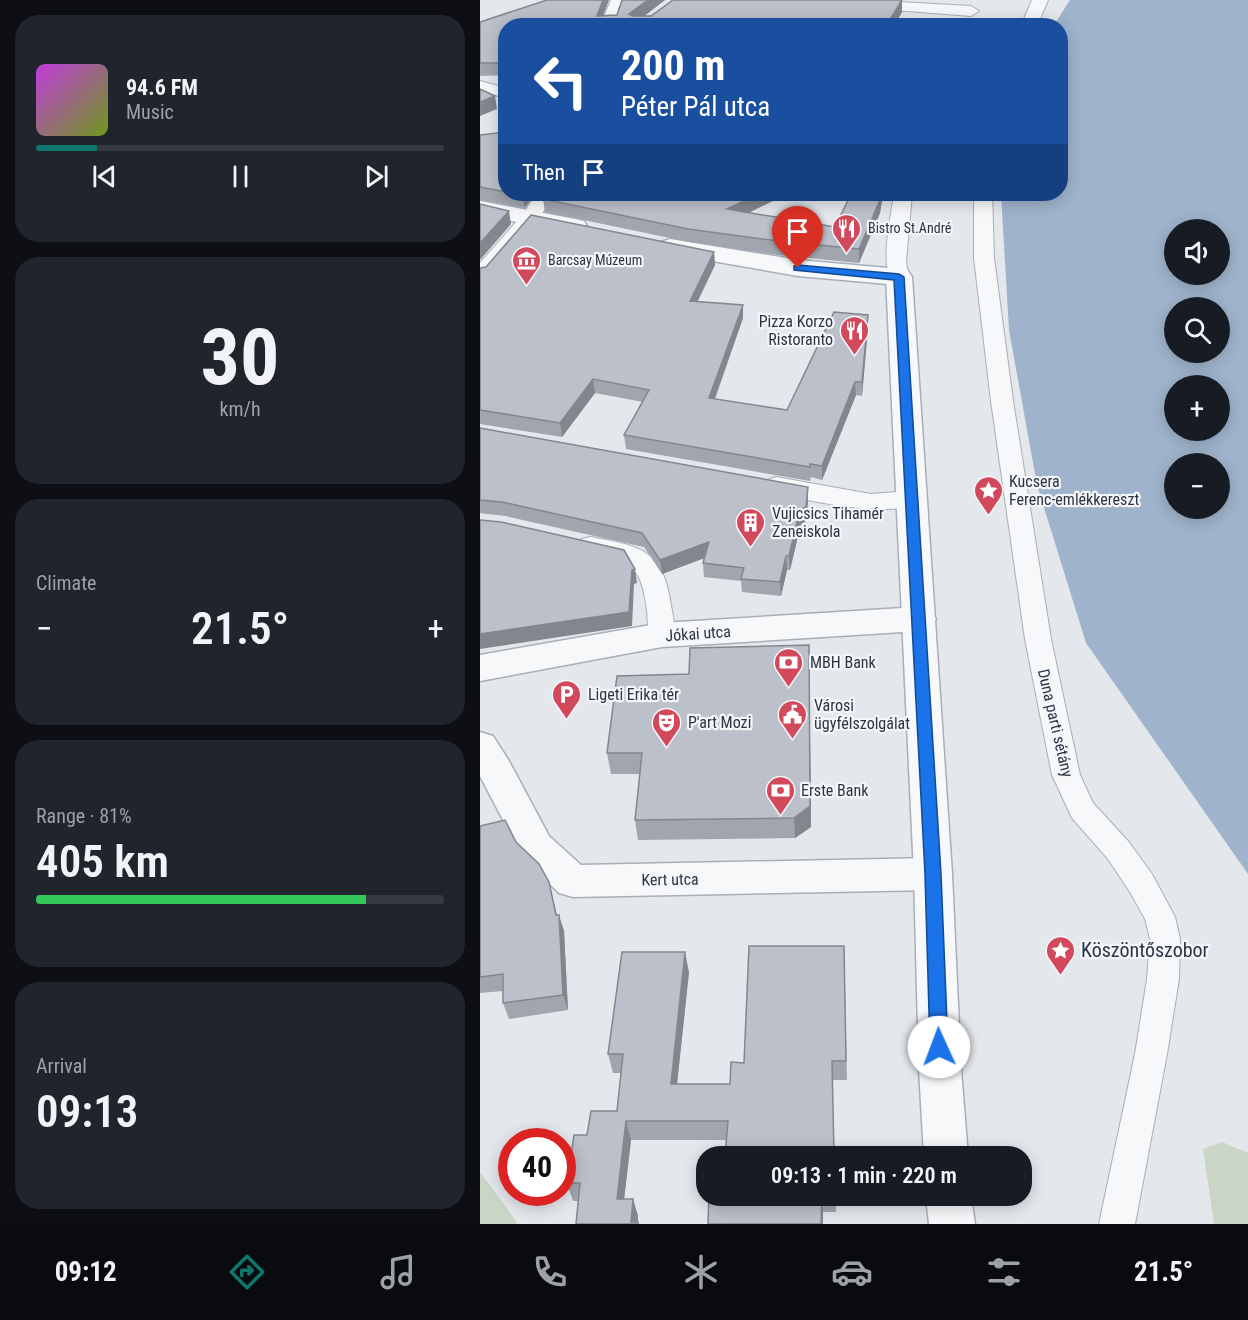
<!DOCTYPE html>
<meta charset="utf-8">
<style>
body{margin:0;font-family:"Roboto Condensed",sans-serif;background:#20242c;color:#f1f3f6;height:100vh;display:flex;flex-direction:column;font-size:22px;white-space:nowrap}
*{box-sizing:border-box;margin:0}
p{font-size:20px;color:#9ea1a6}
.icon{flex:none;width:33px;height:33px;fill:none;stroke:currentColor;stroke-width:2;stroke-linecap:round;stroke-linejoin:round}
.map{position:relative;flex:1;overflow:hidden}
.drawer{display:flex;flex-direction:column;gap:15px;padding:15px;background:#0d0f14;width:480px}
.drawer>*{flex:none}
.banner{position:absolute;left:18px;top:18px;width:570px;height:183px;border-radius:24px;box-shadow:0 3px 15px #0003;background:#1a4fa0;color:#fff;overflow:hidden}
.buttons{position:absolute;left:684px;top:219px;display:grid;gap:12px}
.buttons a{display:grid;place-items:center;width:66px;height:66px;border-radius:50%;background:#171b24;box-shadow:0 3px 15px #0003;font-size:30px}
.speed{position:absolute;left:18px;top:1128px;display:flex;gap:12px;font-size:30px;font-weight:700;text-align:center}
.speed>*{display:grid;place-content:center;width:78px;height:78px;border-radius:50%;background:#171b24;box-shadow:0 3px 15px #0003;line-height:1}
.speed .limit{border:9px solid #d22;background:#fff;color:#111}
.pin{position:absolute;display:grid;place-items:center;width:51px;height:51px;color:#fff;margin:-62px -26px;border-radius:50% 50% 50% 0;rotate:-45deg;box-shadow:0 0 6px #0007}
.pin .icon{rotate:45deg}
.me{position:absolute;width:66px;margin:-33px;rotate:358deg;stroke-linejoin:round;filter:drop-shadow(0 0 4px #0008)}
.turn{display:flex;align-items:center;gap:21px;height:126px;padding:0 24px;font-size:27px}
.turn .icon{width:78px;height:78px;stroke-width:2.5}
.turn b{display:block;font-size:42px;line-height:51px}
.then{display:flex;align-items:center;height:57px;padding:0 24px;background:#0003;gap:12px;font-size:22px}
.big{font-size:45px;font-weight:600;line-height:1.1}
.drawer .tile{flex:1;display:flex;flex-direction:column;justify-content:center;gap:9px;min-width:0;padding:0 21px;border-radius:24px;background:#20242c}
.drawer .dial{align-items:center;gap:0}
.dial b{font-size:78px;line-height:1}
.song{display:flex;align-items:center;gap:18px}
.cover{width:72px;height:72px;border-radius:9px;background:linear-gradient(135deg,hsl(290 70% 55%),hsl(80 70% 35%))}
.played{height:6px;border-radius:3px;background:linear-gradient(90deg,#0f766e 15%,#363941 15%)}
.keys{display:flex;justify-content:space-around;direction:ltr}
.heat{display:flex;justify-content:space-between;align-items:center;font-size:33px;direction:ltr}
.charge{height:9px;border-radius:4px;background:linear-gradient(90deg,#34c759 81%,#363941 0)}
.trip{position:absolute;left:216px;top:1146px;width:336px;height:60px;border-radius:24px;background:#171b24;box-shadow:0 3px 15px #0003;font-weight:600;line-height:60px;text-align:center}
.menu{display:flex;height:96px;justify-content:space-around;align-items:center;background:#090b0e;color:#9ea1a6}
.menu .icon{width:42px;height:42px}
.menu .active{color:#0f766e}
.menu b{font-size:27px;color:#f1f3f6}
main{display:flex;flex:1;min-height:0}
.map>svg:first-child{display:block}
</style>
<main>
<section class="drawer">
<div class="tile">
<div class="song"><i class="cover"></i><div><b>94.6 FM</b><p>Music</p></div></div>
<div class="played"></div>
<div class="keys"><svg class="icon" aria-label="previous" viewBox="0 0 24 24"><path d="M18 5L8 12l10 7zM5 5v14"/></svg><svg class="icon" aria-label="pause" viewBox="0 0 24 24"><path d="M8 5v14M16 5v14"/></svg><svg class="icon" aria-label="next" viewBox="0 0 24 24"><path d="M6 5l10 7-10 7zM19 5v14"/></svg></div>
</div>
<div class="tile dial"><b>30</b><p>km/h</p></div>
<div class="tile"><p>Climate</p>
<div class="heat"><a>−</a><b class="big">21.5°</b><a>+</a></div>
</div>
<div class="tile"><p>Range · 81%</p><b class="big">405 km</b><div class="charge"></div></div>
<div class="tile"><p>Arrival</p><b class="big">09:13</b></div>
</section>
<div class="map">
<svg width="768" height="1224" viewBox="0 0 768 1224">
<rect width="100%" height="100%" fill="#e4e7ec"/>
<path fill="#c9d6c5" d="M742,1142L768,1153V1224H734L723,1149Z
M0,1172L36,1221L37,1224H0Z"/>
<path fill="#9fb4cc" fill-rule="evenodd" d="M590,0H768V874L606,643L557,485L529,330L521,194H580V26L574,25ZM694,230H740V274H694ZM694,308H740V352H694ZM694,386H740V430H694ZM694,464H740V508H694Z"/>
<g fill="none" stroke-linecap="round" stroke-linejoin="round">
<defs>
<path id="pedestrian" d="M131,0H147L136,26H120Z
M382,0L491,6L499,11L491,16L388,8L382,6L380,3Z
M552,0H568L557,26H541Z
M0,81L26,88V98L0,91Z
M56,194H74L58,220L7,279L0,281V263L44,213Z
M414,194H432L426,262L429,277L426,281H412C400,264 411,216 414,194Z
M494,194H512L514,258L533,401L571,639L600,775L613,803L648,841L672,874L695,917L700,939L699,979L687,1054L655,1224H619L655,1054L667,979L670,939L665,919L650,892L628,859L592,818L572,775L545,639L511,401L494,258Z
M296,477L391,494L431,491L439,493L443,499L439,505C399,516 329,502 288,490L284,485L288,480Z
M111,537C160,546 183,549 191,605C193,617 197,631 191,642L182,644L173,642C167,632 168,621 167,610C160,556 146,564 102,551L99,545L102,539Z"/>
<path id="minor" d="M0,201L95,219L104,221L107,226L104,231L95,233L0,215Z
M190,239L318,260L419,269L428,271L432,277L428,283L419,285L318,276L181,252L177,247L181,242Z
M439,607L451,611L456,619L451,627L439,631L182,647L0,681V655L182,623Z
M0,732L13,736L29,761L69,836L101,865L453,858L467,863L472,874L467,885L453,890L93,897L79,893L43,858L0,776Z"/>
<path id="tertiary" d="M419,269L428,271L432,277L472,874L481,1069L488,1156H444L439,1069L434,874L406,277L410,271Z
M446,1196H491L495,1224H449Z"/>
</defs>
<use href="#pedestrian" stroke="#a9aeb7" stroke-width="2"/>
<use href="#minor" stroke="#a9aeb7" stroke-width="3"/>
<use href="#tertiary" stroke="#a9aeb7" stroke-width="3"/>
<use href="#pedestrian" fill="#f7f8fa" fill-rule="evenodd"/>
<use href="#minor" fill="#f7f8fa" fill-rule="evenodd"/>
<use href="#tertiary" fill="#f7f8fa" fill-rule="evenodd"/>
</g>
<path fill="#a1a5ae" d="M129,0L123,15H137L142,0H185L164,16L422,0V12L414,26H26V75L0,76V22Z
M26,132V194H55L45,208L0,200V135Z
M67,194H307L267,213L355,227L371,194H403L400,213L379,263L298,255L209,242L65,212L63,199Z
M234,252L235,265L218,301L263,318L235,399L307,410L388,315V328L382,396L376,395L342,480L331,477L330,481L146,449L144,435L163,402L115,393L82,437L0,424V268Z
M0,428L328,487V501L326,521L321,524L310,570H307L301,596L262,592L261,581L224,577L223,563L224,558L182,574L164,547L25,516L0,513Z
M329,645L331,827L315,838L158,840L155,820L160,774H131L127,753L209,674Z
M0,826L36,842L69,882L77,915L84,931L88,1010L29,1019L23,1003V991L0,993Z
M364,946L367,1080H353L246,1140H151L144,1199H153L158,1216V1222L159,1224H96L98,1201H93L87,1183L107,1135L137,1111L141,1073H133L128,1054L209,972L197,1084H250L264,1063Z
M229,1196H355L356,1212H343Z"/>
<path fill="#83868d" d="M123,0H129L119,26L117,16Z
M168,0H185L151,26L149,14Z
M422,0V12L414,26H406Z
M15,96L17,109L0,116V102Z
M43,194H55L45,208L42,195Z
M279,194H307L248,223L247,209Z
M401,194H403L400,213L379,263V249Z
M29,211L31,224L0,260V243Z
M234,252L235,265L211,314L210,301Z
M263,305V318L230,412L229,398Z
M388,315V328L382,396V382Z
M113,379L115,393L82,437L80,423Z
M375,382L376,395L342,480V466Z
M328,487V501L326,521L321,524L310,570L309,556L320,510Z
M229,542L230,556L182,574L180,560Z
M306,556L307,570L301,596L300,582Z
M155,569L157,583L154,584L152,626L0,649V634Z
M329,645L331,827L315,838L314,818Z
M69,882L80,931L79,915L84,931L88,1010L83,995Z
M205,952L209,972L195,1103L191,1084Z
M146,1121L151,1140L142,1217L137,1199Z
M342,1196L343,1212V1224H341Z
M153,1199L158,1216L157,1224L151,1222Z"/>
<path fill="#bbc0ca" stroke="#83868d" stroke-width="1.5" d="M67,0H123L117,16L137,15L142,0H168L149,14L152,16H171L193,0H422L406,26H26V63H0V22Z
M0,89L15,96L0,102Z
M26,132V192L0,187V135Z
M67,194H279L247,209L355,227L371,194H401L400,200L379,249L298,241L208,229L63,199Z
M0,204L29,211L0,243Z
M51,215L234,252L210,301L263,305L229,398L307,410L354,312L388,315L382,382H375L342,466L330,464V467L144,435L169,390L113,379L80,423L0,410V268L6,267Z
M0,428L328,487L326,507L320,510L309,556H306L300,582L261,579L264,568L223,563L229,542L180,560L162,533L22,502L0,500Z
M0,520L21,522L144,550L155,569L152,570L149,612L0,634Z
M329,645L330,806L314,818L155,820L162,753H127L137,676L209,674L210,648Z
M25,820L36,842L59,864L69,882L76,915H79L83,995L23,1003V974L0,977V826Z
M269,946H364L366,1061H352L354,1156H245L248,1121H146L137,1199H153L151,1222H158V1224H96L100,1183H87L94,1135H107L111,1111H137L143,1054H128L142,952H205L191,1084H250L251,1062L264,1063Z
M229,1196H342L341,1224H228Z"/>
<path fill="#1a73e8" stroke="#114b97" stroke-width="1.5" d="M318,265L419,274L424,277L461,874L468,1047L465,1053L459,1055L453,1053L450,1047L445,874L414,280L314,270V266Z"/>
<defs>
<symbol id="restaurant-pin" viewBox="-11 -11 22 30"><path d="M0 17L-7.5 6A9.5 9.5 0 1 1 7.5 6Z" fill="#d1495b" stroke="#f4f6f9"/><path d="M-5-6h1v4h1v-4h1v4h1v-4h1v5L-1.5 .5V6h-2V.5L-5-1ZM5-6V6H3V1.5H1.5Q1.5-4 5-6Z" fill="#fff"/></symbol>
<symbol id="museum-pin" viewBox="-11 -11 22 30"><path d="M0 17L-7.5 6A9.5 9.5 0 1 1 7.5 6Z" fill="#d1495b" stroke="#f4f6f9"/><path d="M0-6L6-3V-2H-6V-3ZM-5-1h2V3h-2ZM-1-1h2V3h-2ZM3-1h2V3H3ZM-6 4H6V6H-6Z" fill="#fff"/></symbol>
<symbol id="sight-pin" viewBox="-11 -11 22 30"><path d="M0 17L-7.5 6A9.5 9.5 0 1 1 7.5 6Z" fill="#d1495b" stroke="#f4f6f9"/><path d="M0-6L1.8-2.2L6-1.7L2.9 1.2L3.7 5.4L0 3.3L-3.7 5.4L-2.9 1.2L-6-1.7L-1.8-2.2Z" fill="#fff"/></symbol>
<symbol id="building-pin" viewBox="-11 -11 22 30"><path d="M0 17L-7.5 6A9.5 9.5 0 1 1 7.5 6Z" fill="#d1495b" stroke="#f4f6f9"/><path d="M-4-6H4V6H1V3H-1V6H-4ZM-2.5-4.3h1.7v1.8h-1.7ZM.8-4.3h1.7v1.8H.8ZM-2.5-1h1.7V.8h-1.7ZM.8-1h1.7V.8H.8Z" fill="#fff"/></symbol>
<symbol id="bank-pin" viewBox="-11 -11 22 30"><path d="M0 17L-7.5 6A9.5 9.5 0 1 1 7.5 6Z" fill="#d1495b" stroke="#f4f6f9"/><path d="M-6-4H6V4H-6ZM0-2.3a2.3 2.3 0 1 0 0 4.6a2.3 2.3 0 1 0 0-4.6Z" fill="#fff"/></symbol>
<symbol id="parking-pin" viewBox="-11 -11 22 30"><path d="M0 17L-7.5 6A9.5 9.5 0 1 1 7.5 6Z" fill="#d1495b" stroke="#f4f6f9"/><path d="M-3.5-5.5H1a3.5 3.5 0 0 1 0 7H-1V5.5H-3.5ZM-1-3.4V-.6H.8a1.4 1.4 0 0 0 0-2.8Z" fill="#fff"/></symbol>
<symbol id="civic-pin" viewBox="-11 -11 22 30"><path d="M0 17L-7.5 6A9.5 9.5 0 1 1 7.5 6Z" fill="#d1495b" stroke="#f4f6f9"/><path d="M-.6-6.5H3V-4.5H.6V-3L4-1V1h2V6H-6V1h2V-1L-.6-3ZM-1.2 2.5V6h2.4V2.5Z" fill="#fff"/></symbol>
<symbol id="theatre-pin" viewBox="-11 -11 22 30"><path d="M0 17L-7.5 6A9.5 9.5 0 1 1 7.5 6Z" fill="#d1495b" stroke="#f4f6f9"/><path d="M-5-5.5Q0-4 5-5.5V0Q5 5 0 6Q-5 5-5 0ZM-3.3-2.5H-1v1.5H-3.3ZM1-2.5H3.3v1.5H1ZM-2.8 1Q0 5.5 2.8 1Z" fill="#fff"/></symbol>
</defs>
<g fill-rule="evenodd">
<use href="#restaurant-pin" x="350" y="212" width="33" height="45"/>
<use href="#museum-pin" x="30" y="244" width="33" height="45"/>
<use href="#restaurant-pin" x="358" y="314" width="33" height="45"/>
<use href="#sight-pin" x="492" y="474" width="33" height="45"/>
<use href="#building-pin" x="254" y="506" width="33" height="45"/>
<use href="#bank-pin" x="292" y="646" width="33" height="45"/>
<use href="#parking-pin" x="70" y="678" width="33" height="45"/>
<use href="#civic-pin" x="296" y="698" width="33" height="45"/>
<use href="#theatre-pin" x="170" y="706" width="33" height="45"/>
<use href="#bank-pin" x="284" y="774" width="33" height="45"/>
<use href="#sight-pin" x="564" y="934" width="33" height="45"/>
</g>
<g text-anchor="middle" stroke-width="4.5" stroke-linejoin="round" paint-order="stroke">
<g font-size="14" fill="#2b3445" stroke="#f4f6f9" text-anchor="start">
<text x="388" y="233">Bistro St.André</text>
<text x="68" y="265">Barcsay Múzeum</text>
</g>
<g font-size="16" fill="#2b3445" stroke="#f4f6f9" text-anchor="start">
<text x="353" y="327" text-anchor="end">Pizza Korzo<tspan x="353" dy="18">Ristoranto</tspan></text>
<text x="529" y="487">Kucsera<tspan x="529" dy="18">Ferenc-emlékkereszt</tspan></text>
<text x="292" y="519">Vujicsics Tihamér<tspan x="292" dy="18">Zeneiskola</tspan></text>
<text x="330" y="668">MBH Bank</text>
<text x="108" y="700">Ligeti Erika tér</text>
<text x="334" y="711">Városi<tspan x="334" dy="18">ügyfélszolgálat</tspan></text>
<text x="208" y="728">P'art Mozi</text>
<text x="321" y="796">Erste Bank</text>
</g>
<g font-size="16" fill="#2b3445" stroke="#f4f6f9">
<text transform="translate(218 633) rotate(-4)" y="6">Jókai utca</text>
<text transform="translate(576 723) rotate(77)" y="6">Duna parti sétány</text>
<text transform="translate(190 879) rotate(-1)" y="6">Kert utca</text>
</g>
<g font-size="20" fill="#2b3445" stroke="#f4f6f9" text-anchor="start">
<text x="601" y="957">Köszöntőszobor</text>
</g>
</g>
</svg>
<div class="buttons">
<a><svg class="icon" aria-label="sound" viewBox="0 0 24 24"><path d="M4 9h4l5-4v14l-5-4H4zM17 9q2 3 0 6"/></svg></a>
<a><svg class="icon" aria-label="search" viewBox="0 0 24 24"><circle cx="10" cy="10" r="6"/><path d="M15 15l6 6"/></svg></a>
<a>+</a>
<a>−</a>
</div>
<div class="speed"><div class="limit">40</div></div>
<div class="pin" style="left:318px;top:268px;background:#d93025"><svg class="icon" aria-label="arrive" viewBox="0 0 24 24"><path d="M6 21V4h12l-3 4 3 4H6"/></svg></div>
<svg class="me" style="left:459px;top:1047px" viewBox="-20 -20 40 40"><circle r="19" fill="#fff"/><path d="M0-13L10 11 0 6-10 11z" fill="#1a73e8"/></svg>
<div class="trip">09:13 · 1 min · 220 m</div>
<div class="banner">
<div class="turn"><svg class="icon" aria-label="left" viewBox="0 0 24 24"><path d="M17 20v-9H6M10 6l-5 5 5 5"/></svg><div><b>200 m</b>Péter Pál utca</div></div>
<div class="then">Then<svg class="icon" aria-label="arrive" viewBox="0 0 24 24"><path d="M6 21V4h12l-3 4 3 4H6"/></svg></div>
</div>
</div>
</main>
<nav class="menu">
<b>09:12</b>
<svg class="icon active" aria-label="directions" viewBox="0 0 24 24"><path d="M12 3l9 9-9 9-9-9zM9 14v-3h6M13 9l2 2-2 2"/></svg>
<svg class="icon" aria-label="music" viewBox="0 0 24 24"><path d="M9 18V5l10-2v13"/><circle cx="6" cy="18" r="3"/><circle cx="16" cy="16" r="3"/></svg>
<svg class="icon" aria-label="phone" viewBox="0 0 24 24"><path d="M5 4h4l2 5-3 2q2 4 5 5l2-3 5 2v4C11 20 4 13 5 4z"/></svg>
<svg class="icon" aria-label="climate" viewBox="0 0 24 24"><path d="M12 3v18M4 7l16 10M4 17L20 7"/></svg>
<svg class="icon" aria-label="car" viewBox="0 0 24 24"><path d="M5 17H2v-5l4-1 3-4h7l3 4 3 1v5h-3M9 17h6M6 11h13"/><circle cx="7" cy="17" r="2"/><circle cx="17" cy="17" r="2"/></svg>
<svg class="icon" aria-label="filters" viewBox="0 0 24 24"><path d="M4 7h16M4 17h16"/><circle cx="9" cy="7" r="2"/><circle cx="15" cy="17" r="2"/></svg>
<b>21.5°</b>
</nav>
